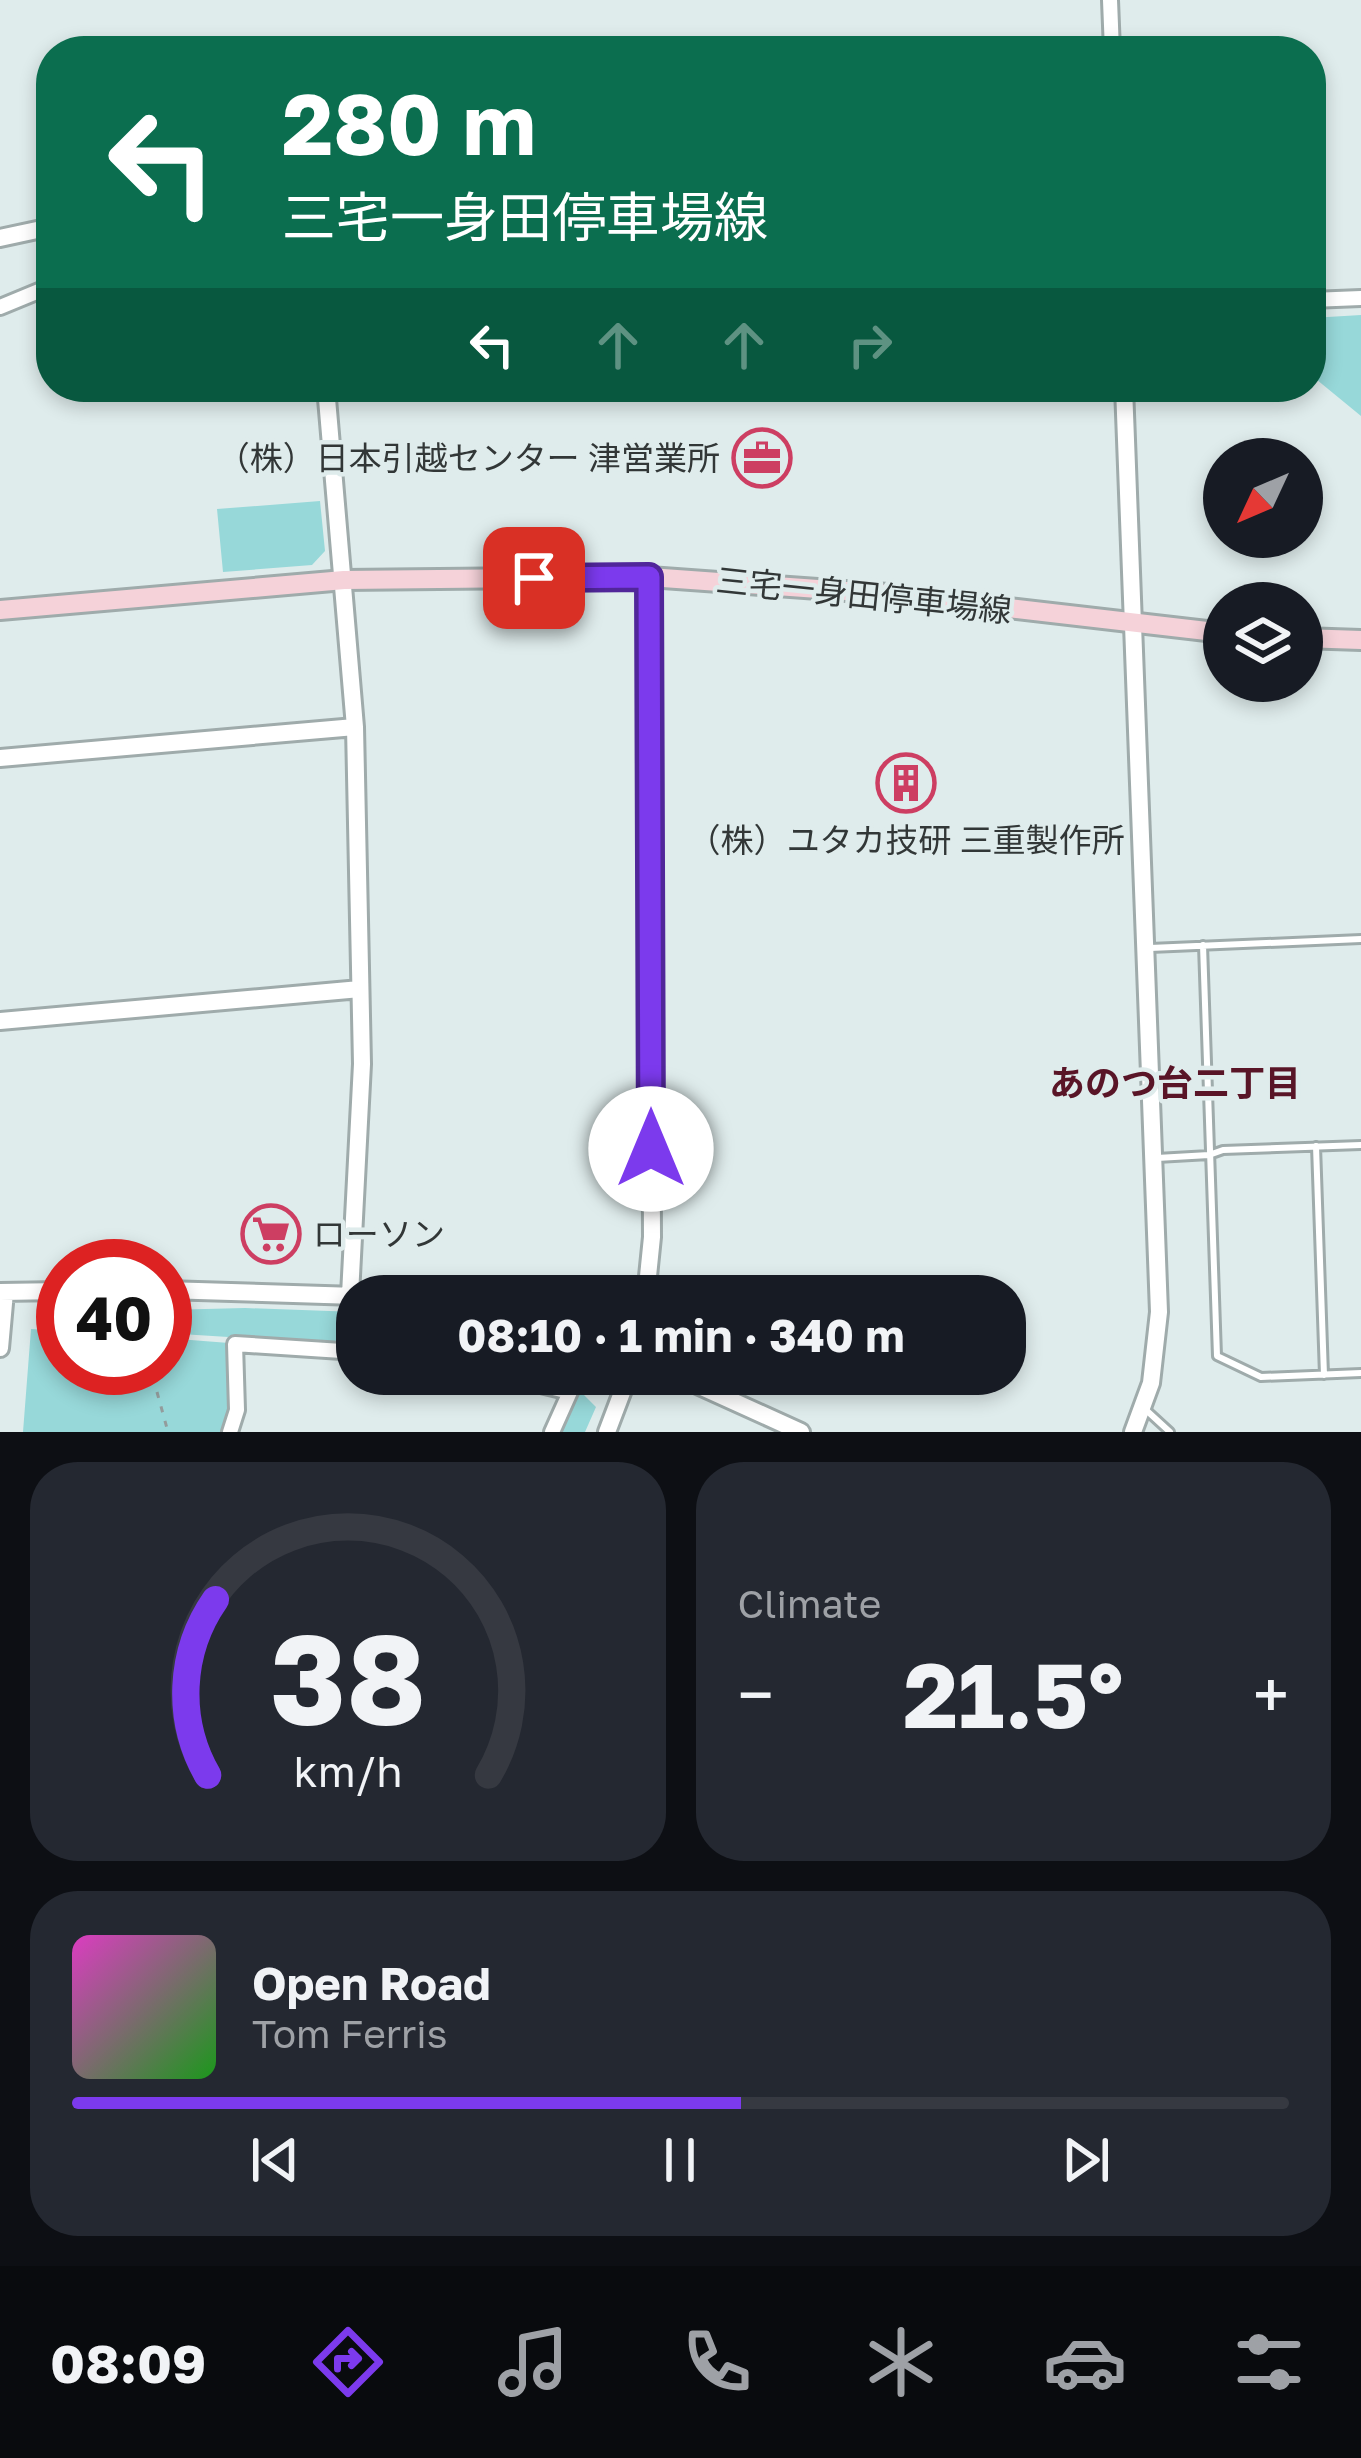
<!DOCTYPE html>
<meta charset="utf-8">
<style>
body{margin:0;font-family:"Golos Text","Noto Sans JP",sans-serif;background:#242831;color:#f1f3f6;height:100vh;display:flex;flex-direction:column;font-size:45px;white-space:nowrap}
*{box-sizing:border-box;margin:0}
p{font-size:39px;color:#9ea1a6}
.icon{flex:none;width:66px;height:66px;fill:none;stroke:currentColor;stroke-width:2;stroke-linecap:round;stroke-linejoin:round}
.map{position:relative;height:1432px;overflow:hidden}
.panel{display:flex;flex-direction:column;gap:30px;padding:30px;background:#0d0f14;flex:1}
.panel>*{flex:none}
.banner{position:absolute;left:36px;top:36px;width:1290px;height:366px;border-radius:48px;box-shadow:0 6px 18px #0003;background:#0b6e4f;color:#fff;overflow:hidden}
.needle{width:78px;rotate:226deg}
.fabs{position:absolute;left:1203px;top:438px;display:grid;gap:24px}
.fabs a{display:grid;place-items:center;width:120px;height:120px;border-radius:50%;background:#171b24;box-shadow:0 6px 18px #0003;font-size:60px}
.speed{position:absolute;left:36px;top:1239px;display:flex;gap:24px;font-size:60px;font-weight:700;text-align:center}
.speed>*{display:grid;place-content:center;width:156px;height:156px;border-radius:50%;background:#171b24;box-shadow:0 6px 18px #0003;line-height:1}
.speed .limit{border:18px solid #d22;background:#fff;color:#111}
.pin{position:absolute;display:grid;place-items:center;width:102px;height:102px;color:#fff;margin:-51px;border-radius:24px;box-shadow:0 6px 18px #0006}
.me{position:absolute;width:132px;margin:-66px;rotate:0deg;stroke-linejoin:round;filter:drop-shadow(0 0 9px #0008)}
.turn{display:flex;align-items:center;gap:42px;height:252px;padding:0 48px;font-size:54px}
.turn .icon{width:156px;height:156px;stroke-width:2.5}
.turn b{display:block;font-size:84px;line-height:102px}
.lanes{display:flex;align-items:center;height:114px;padding:0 48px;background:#0003;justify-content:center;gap:60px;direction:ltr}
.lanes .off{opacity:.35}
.big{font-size:90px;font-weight:700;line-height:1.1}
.panel .widget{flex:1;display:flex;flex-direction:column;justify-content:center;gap:18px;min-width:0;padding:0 42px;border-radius:48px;background:#242831}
.panel .dial{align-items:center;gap:0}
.dial svg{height:312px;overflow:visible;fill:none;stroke:#363941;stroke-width:7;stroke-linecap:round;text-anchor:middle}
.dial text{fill:#f1f3f6;stroke:none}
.song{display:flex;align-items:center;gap:36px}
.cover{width:144px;height:144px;border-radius:18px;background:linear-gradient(135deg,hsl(310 70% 55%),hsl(120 70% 35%))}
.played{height:12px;border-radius:6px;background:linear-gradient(90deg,#7c3aed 55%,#363941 55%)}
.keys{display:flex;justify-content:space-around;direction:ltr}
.heat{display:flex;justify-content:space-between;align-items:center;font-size:66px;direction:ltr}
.panel .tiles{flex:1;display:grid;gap:30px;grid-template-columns:1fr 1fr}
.widget:last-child{grid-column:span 2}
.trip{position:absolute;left:336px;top:1275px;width:690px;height:120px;border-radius:48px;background:#171b24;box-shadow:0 6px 18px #0003;font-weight:700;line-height:120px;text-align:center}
.tabs{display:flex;height:192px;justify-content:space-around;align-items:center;background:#090b0e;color:#9ea1a6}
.tabs .icon{width:84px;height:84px}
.tabs .selected{color:#7c3aed}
.tabs b{font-size:54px;color:#f1f3f6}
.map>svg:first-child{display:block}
</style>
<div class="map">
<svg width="1361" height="1432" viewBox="0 0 1361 1432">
<rect width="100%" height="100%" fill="#dfecec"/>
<path fill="#97d8d9" d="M1361,315V416L1311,375V318Z
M320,501L325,551L312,565L223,572L217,509Z
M245,1308L357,1312V1345L165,1333V1310Z
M31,1329L63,1331V1368H165V1338L229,1343L232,1407L223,1432H23Z
M508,1374H575L584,1395L596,1407L585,1432H558L578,1387Z"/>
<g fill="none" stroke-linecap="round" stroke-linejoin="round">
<defs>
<path id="service" d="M1203,945L1217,1356L1261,1377L1361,1373
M1150,948L1361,939
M1316,1146L1324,1375
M1157,1158L1209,1155L1223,1150L1361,1145
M1146,1410L1170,1432"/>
<path id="minor" d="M1110,0L1112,51
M1311,300L1361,298
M0,307L51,286
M494,1374L570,1392L552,1432
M230,1432L237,1410L235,1344L357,1352"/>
<path id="tertiary" d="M0,238L51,227
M326,387L355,727
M1124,387L1159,1312L1151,1383L1133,1432
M0,758L355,727L362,1064L350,1295
M0,1021L360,989
M165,1290L356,1296
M0,1292L63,1291
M646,1296L652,1237L649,577
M0,1348L5,1292
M673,1374L801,1432
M607,1432L629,1374"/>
<path id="secondary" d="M0,610L344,580L649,577L888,594L1224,633
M1302,638L1361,640"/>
</defs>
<use href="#service" stroke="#9fabab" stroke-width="12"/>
<use href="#minor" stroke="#9fabab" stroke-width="20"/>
<use href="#tertiary" stroke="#9fabab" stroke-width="22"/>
<use href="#secondary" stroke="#9fabab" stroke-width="24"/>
<path stroke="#939c9c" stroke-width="3" stroke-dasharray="6 9" stroke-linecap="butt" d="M157,1392L168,1432"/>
<use href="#service" stroke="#fff" stroke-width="6"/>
<use href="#minor" stroke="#fff" stroke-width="14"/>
<use href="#tertiary" stroke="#fff" stroke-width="16"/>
<use href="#secondary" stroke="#f5d2d9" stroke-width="18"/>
</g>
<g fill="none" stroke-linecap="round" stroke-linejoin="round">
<defs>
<path id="route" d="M534,578L649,577L651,1149"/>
</defs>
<use href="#route" stroke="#51269a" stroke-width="30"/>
<use href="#route" stroke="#7c3aed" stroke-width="21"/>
</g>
<defs>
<symbol id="office-ring" viewBox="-11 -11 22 22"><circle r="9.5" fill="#dfecec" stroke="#cd3e62" stroke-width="1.5"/><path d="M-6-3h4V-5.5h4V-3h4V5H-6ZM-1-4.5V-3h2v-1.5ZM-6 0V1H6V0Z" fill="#cd3e62"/></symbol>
<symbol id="building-ring" viewBox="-11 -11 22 22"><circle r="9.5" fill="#dfecec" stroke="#cd3e62" stroke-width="1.5"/><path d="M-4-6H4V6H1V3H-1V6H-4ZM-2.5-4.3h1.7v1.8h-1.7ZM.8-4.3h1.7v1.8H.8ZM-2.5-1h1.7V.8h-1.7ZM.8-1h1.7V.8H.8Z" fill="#cd3e62"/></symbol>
<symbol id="supermarket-ring" viewBox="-11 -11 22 22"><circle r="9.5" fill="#dfecec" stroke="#cd3e62" stroke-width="1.5"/><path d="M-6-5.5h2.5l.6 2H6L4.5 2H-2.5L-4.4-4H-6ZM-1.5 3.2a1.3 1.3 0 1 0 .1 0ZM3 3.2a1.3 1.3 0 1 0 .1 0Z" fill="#cd3e62"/></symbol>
</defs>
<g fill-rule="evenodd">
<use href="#office-ring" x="729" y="425" width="66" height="66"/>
<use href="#building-ring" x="873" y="750" width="66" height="66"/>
<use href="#supermarket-ring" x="238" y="1201" width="66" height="66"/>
</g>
<g text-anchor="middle" stroke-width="9" stroke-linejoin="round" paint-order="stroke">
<g font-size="33" fill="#323737" stroke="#dfecec" text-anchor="end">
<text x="720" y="470">（株）日本引越センター 津営業所</text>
<text x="906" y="852" text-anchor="middle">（株）ユタカ技研 三重製作所</text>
<text x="313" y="1246" text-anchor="start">ローソン</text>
</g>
<g font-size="33" fill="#323737" stroke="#dfecec">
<text transform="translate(864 595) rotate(6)" y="12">三宅一身田停車場線</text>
</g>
<g font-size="36" font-weight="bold" fill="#591527" stroke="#dfecec">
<text x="1175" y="1096">あのつ台二丁目</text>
</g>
</g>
</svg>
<div class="fabs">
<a><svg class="needle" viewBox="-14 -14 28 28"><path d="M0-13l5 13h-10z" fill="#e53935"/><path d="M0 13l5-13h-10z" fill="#9ea1a6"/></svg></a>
<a><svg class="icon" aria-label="layers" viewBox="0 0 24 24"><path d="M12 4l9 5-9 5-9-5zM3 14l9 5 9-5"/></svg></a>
</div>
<div class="speed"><div class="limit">40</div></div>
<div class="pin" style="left:534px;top:578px;background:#d93025"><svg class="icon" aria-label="arrive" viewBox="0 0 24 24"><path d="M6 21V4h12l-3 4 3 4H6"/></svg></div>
<svg class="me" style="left:651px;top:1149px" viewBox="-20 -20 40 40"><circle r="19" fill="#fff"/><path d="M0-13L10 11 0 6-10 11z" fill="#7c3aed"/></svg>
<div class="trip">08:10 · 1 min · 340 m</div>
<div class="banner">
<div class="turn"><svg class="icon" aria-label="left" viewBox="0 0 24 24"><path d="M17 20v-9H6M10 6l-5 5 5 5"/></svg><div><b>280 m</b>三宅一身田停車場線</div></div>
<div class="lanes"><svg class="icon" aria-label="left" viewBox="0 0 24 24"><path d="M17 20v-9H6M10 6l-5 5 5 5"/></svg><svg class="icon off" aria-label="ahead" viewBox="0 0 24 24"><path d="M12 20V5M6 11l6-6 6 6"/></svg><svg class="icon off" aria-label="ahead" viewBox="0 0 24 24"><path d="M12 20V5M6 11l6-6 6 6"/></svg><svg class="icon off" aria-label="right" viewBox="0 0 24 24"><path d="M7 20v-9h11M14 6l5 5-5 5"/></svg></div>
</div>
</div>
<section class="panel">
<div class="tiles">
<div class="widget dial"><svg viewBox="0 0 100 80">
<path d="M14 69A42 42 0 1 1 86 69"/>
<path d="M14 69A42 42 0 0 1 16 24" stroke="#7c3aed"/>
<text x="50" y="56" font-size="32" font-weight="700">38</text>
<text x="50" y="72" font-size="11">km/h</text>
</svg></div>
<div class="widget"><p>Climate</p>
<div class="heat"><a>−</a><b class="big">21.5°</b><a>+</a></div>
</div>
<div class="widget">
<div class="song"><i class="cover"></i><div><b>Open Road</b><p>Tom Ferris</p></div></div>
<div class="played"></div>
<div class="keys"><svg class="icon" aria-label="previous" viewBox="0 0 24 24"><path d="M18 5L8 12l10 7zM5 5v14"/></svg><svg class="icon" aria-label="pause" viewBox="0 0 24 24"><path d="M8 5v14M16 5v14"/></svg><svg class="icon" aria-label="next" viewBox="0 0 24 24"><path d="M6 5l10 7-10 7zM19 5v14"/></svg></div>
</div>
</div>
</section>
<nav class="tabs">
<b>08:09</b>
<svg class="icon selected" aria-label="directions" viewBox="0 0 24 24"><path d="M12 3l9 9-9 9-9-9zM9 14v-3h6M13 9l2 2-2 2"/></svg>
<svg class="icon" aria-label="music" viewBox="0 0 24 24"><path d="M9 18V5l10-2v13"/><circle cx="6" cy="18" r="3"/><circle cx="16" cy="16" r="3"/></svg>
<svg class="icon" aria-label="phone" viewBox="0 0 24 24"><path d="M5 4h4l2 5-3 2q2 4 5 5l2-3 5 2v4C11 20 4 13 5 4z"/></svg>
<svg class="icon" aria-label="climate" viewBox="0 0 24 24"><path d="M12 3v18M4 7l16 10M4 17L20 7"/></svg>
<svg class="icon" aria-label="car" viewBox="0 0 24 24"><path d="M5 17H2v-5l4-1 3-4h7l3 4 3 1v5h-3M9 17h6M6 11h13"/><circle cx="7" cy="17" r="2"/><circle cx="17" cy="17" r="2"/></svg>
<svg class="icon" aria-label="filters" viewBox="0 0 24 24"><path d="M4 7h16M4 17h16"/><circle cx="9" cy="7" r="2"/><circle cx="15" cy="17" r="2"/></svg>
</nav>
